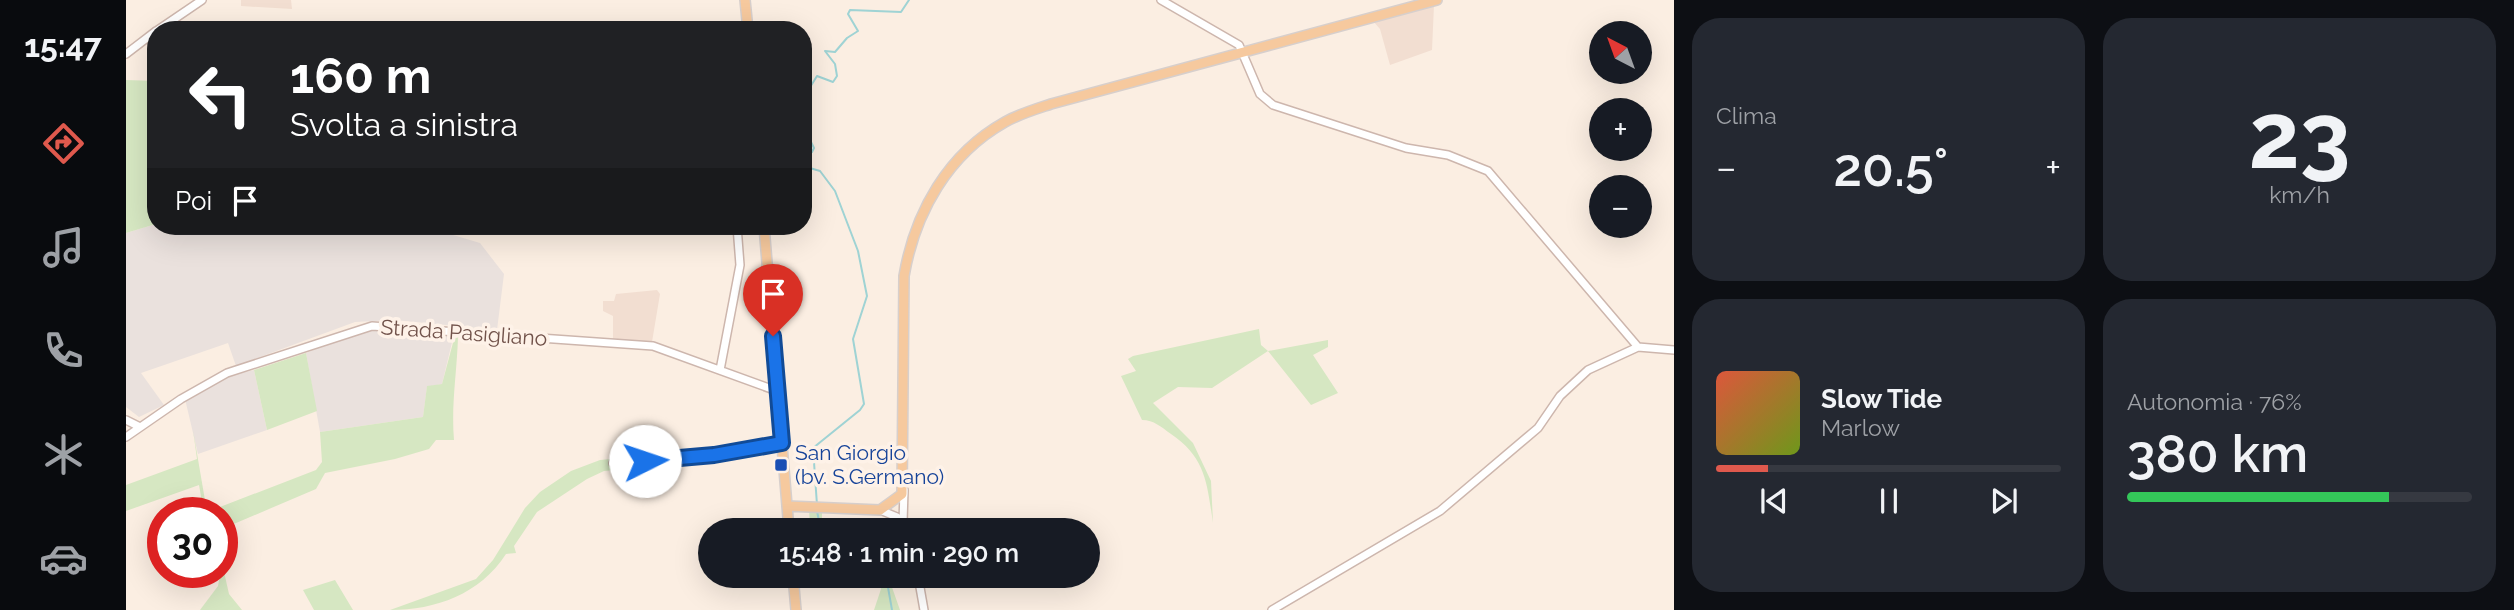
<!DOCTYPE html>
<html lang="it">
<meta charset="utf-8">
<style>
body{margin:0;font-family:Raleway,sans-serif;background:#242831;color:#f1f3f6;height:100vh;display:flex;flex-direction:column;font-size:26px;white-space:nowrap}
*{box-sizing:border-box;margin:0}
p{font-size:23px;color:#9ea1a6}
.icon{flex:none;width:38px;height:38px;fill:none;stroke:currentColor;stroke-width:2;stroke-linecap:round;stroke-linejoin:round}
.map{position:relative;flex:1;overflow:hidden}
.details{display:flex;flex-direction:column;gap:18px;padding:18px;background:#0d0f14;width:840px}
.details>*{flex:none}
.guide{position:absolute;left:21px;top:21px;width:665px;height:214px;border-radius:28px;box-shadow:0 7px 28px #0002;background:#202124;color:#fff;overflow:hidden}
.needle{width:46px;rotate:319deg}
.fabs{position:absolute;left:1463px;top:21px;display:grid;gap:14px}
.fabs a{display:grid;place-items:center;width:63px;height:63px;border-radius:50%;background:#171b24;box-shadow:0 7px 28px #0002;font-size:35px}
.speed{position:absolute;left:21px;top:497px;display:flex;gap:14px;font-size:35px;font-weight:700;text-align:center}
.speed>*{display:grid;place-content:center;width:91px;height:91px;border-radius:50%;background:#171b24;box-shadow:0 7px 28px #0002;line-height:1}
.speed .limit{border:10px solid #d22;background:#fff;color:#111}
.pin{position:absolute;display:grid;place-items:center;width:60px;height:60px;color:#fff;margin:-72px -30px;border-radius:50% 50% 50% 0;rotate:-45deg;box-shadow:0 0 7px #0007}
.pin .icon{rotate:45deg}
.me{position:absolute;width:77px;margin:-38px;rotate:86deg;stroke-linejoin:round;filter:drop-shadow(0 0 5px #0008)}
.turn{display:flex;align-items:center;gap:24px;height:147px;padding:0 28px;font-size:32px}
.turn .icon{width:91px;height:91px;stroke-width:2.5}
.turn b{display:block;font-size:49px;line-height:60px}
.then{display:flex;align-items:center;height:66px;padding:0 28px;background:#0003;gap:14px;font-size:26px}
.big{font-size:52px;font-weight:600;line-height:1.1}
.details .card{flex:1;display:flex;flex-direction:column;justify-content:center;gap:10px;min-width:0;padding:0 24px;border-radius:28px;background:#242831}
.details .dial{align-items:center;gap:0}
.dial b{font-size:91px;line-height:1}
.song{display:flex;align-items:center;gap:21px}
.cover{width:84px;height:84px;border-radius:10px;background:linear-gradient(135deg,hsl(10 70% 55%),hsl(80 70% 35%))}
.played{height:7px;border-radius:4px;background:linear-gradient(90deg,#df594d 15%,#363941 15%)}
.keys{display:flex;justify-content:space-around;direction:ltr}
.heat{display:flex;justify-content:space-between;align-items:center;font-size:38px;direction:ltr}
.charge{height:10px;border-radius:5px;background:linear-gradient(90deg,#34c759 76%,#363941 0)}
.details .tiles{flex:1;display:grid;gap:18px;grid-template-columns:repeat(2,1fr)}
.trip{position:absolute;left:572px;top:518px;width:402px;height:70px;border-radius:35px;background:#171b24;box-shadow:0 7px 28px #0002;font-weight:600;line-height:70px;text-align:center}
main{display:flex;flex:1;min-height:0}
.tab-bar{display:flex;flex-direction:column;width:126px;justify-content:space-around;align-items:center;background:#090b0e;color:#9ea1a6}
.tab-bar .icon{width:49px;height:49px}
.tab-bar .on{color:#df594d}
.tab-bar b{font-size:32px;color:#f1f3f6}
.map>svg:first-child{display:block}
</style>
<main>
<nav class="tab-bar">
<b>15:47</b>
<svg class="icon on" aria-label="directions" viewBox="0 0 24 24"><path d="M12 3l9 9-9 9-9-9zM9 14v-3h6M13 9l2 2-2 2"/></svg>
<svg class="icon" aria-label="music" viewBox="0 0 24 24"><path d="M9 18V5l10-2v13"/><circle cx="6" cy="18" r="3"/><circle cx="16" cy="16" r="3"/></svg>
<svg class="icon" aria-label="phone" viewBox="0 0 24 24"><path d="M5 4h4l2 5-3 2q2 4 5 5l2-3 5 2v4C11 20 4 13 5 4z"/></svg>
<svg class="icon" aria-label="climate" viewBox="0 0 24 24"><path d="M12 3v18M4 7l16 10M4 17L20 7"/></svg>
<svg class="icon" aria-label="car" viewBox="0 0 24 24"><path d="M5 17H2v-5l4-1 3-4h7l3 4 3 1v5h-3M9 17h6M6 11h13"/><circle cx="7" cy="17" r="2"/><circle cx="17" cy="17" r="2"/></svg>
</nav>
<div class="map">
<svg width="1548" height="610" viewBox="0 0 1548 610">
<rect width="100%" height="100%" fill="#fbeee2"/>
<path fill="#f2ded1" d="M115,0H165L166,9L115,6Z
M1308,5L1306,50L1264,65L1254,29L1247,21Z
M531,290L534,294L526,342L487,339V316L477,311V301H488L490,294Z"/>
<path fill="#eae1dd" d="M30,224L297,226L354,243L378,274L371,330L269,320L229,322L110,366L102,343L15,373L38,405L13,417L0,407V233Z
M252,329L328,334L316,384L301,387L297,417L194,432L180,353L232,332Z
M128,370L141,430L72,454L59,399L103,376Z"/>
<path fill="#d6e7c2" d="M0,80L30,81V224L0,233Z
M1133,329L1135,345L1142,351L1202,340V347L1187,355L1212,393L1185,405L1142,351L1086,388L1052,387L1027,403L1067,443L1085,481L1087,523C1081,483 1080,458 1045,434C1035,427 1028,420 1016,420L995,376L1010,371L1002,359L1007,356Z
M332,337C331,372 325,405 328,440H310L303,449L269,459L199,473L190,489L96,529V513H78L73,485L0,511V485L71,459L67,430L81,512L190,470L196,462L194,432L297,417L301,386L316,384L328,339Z
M180,353L191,411L141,430L128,370Z
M517,456L538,457L534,466L478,471L461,479L411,512L388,546L390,553L380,554C354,594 310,610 264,610L350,579L367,560L399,508L414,492L445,471L474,460Z
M683,510L696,512V520L707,530L684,525Z
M96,563L103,594L116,610H74L92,586Z
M751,576H762L774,610H748L755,589Z
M209,580L227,610H188L177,590Z"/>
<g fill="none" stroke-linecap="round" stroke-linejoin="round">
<path stroke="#9fd3d4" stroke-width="2" d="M677,124L685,111L678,97L691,76L707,82L711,76L709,64L699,51L709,52L721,38L732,31L722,14L724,10L775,12L783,0
M677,138L684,140L688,148L686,152L677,153
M677,166L694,171L709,191L732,251L741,296L727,339L738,404L734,410L687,448L691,505
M691,511L693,521L701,530
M760,576L766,610"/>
<defs>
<path id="minor" d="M1035,0L1113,45L1134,94L1147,105L1280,148L1322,155L1362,171L1512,347
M573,29V30
M32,30L76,0
M0,54L30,31
M594,370L614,265L611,226
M0,420L14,427
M0,437L55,399L101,373L246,326L527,346L651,391
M487,463L588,455L656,443
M754,510L771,517L782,530
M777,523L778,490
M792,576L798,610
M1146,610L1314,511L1412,428L1434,396L1462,370L1512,347L1548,350"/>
<path id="major" d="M619,0L622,30
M638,226L663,530
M661,506L754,510L776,494L778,276C789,212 822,154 879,122C893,114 910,109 925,104L1311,0
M667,576L670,610"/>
</defs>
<use href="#minor" stroke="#cdb6ad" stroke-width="10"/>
<use href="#major" stroke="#d7cfcc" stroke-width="12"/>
<use href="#minor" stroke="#fff" stroke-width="7"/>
<use href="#major" stroke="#f6c99e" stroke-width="9"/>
</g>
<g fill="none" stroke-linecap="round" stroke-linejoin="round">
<defs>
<path id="route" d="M519,461L588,455L656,443L647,336"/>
</defs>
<use href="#route" stroke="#114b97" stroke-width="18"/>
<use href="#route" stroke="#1a73e8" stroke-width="12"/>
</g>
<rect fill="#1a4fb4" stroke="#fef2e8" stroke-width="2.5" x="648" y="458" width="14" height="14" rx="3.5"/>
<g text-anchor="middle" stroke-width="7" stroke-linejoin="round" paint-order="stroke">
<g font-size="21" fill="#71524a" stroke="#fef2e8">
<text transform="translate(338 333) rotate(4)" y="7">Strada Pasigliano</text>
</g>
<g font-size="21" fill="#164399" stroke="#fef2e8" text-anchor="start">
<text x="669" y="460">San Giorgio<tspan x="669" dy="24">(bv. S.Germano)</tspan></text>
</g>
</g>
</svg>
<div class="fabs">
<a><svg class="needle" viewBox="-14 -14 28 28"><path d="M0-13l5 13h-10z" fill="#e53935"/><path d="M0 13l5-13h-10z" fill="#9ea1a6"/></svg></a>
<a>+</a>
<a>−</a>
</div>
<div class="speed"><div class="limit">30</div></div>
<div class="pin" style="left:647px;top:336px;background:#d93025"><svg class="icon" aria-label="arrive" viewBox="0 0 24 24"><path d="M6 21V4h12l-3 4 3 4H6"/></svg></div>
<svg class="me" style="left:519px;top:461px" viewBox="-20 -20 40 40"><circle r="19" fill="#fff"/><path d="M0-13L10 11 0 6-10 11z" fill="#1a73e8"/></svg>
<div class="trip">15:48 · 1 min · 290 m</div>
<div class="guide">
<div class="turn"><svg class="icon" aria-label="left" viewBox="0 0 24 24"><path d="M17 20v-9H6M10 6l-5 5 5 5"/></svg><div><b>160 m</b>Svolta a sinistra</div></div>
<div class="then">Poi<svg class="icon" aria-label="arrive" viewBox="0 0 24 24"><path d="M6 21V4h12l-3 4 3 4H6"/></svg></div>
</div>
</div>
<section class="details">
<div class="tiles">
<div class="card"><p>Clima</p>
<div class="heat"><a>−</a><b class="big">20.5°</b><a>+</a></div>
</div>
<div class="card dial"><b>23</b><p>km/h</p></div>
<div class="card">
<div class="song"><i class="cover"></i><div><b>Slow Tide</b><p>Marlow</p></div></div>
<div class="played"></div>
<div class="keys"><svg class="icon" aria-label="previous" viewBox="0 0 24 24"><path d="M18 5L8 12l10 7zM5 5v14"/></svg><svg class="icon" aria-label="pause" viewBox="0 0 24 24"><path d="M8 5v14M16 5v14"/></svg><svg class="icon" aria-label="next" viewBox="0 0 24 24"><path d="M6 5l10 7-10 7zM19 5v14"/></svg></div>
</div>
<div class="card"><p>Autonomia · 76%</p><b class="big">380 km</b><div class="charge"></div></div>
</div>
</section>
</main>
